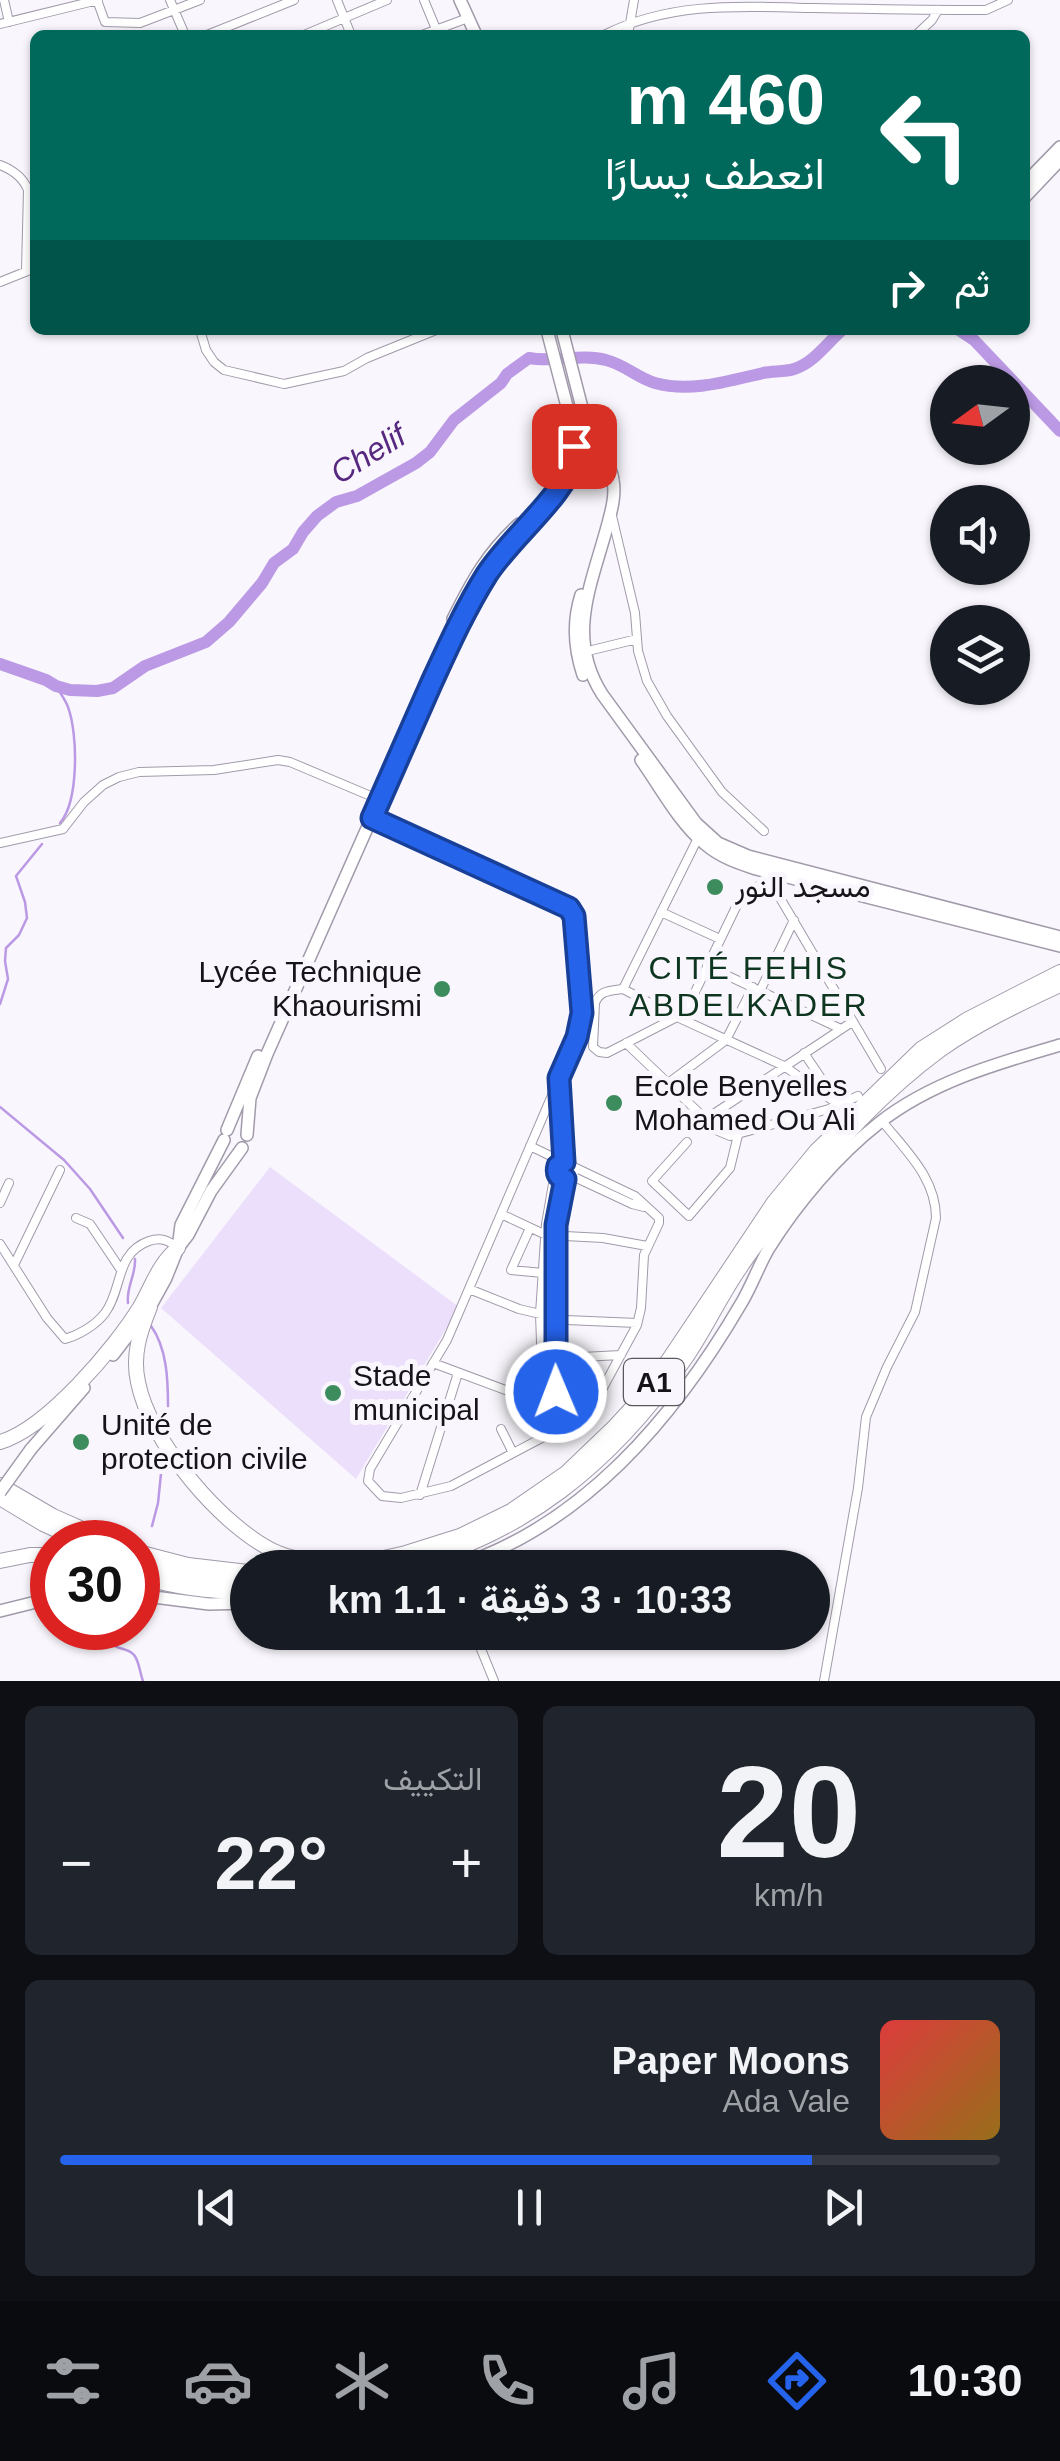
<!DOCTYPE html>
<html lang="ar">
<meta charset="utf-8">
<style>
body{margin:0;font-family:Arial,Vazirmatn,sans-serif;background:#20242c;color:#f1f3f6;direction:rtl;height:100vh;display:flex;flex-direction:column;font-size:38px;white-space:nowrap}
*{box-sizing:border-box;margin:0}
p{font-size:32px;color:#9ea1a6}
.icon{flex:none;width:55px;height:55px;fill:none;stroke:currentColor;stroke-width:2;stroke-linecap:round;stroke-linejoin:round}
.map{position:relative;height:1681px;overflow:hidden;direction:ltr}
.drawer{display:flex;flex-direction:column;gap:25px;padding:25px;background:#0d0f14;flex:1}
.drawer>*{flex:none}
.banner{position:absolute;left:30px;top:30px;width:1000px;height:305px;border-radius:15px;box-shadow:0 2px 8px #0004;direction:rtl;background:#00695c;color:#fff;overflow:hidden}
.needle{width:65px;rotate:255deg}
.tools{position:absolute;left:930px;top:365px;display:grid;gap:20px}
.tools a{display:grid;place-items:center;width:100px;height:100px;border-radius:50%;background:#171b24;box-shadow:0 2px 8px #0004;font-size:50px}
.speed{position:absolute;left:30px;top:1520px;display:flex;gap:20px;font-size:50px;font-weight:700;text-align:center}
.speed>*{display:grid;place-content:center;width:130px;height:130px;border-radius:50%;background:#171b24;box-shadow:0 2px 8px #0004;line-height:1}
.speed .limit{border:15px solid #d22;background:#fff;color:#111}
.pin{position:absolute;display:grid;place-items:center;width:85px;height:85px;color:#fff;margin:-42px;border-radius:20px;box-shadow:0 5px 15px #0006}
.me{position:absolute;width:110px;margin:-55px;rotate:359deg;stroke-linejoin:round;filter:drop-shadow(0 0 8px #0008)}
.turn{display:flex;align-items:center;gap:35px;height:210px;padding:0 40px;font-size:45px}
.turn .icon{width:130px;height:130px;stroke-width:2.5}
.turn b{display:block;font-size:70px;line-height:85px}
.then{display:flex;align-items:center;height:95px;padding:0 40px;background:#0003;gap:20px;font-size:38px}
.big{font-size:75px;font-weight:700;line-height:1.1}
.drawer .widget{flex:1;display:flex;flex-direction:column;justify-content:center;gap:15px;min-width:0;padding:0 35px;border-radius:15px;background:#20242c}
.drawer .dial{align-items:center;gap:0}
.dial b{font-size:130px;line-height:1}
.song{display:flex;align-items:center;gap:30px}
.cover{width:120px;height:120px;border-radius:15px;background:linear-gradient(135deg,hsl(0 70% 55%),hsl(40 70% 35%))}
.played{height:10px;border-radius:5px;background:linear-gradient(90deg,#2563eb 80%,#363941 80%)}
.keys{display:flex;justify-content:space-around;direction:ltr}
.heat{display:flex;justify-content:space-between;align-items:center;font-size:55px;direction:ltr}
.drawer .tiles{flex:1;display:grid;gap:25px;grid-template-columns:1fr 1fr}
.widget:last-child{grid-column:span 2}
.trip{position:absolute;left:230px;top:1550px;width:600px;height:100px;border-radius:50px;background:#171b24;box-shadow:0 2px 8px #0004;font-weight:700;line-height:100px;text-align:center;direction:rtl}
.dock{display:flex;height:160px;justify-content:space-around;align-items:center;background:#090b0e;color:#9ea1a6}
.dock .icon{width:70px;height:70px}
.dock .on{color:#2563eb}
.dock b{font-size:45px;color:#f1f3f6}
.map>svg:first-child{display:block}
</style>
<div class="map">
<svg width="1060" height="1681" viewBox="0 0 1060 1681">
<rect width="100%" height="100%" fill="#f9f7fd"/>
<path fill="#ecdffc" d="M270,1167L459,1307L356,1479L161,1308Z"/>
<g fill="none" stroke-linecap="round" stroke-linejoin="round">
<path stroke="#bb99e4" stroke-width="2.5" d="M56,686C60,693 65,699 68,707C78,734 79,801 60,823
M0,1004L8,979L5,961L6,948L19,935L27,918L25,902L16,876L42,844
M0,1107L64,1160L90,1189L123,1238
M128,1303C126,1287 136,1275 135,1259
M151,1326C167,1348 168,1380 168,1406
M152,1526L158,1503L162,1464
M113,1628L105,1635C117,1654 125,1645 134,1655C139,1660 140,1674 143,1681"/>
<path stroke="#bb99e4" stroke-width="12" d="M959,330L974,340L1060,431
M0,664L46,680L56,686L70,690L97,691L113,688L145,666L206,642L229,622L262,583L274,563L293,549L303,532L317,516L336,502L357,496L416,463L430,452L454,420L501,383L507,374L529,358C554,363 581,353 606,360C624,364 637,378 655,383C691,393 728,381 763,373C773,371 785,372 794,369C814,363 827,343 842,330"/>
<defs>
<path id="street" d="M4,0L9,22
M97,0L105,22L140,23L200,0
M170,0L185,35
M337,0L351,35
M424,0L436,29
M0,24L98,0
M207,35L294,0
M304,35L387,0
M422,35L468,18
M604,35C669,2 739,6 809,8C864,9 918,10 972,10H986L1008,0
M628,35L634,0
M916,35L932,20L938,10
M0,165C13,170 23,177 28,190L26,270
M0,282L35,268
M200,330L206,350L214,362L224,370L284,384L344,371L367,358L436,330
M612,516L635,613L638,651L647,681L667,716L722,792L764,831
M584,652L637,639
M365,816L569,908L574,916C578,956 585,997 577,1037L447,1340L370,1469L368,1481L382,1496L401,1498L451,1486L568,1424L587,1409L599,1395L637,1325L641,1308L644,1255L659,1223V1218L635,1196L574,1167
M0,843L63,829L84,802L103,785L119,777L139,772L214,770L278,760L290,762L373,797
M769,869L773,886L881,1069
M661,912L720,939
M707,966L841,1029
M623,989L677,1017L784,1066L839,1105L804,1053
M760,991L794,920
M677,1017L607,1053L599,1052L593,1047L595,1003C600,990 610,991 623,989L700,834
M682,1019L737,905L744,896L771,877
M626,1043L718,1131L730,1136L829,1109L858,1096
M559,1081L563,1162
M667,1084L726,1040L753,987
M706,1119L852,1022
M687,1142L652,1181L689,1216L730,1168L738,1135
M530,1146L563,1162
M556 1170a9 9 0 1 1 18 0a9 9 0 1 1-18 0Z
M572,1176L632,1204L644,1207
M0,1203L9,1183
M501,1214L546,1235L603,1238L647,1246
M76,1218L90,1224L121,1270
M530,1228L511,1270L543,1273
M0,1244L47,1318L65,1339C79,1335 96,1325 105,1313C123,1289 115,1253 149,1241C161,1237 168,1240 178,1248
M14,1265L60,1170
M469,1289L519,1309L566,1320L637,1323
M433,1363L543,1404
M591,1403L582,1357L621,1355
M501,1429L513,1453
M557,1430L554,1317L555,1225L565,1179
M546,1436L544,1425L540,1314L546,1224L553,1184L558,1174
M420,1495L458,1373
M474,1632L494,1681
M824,1681L858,1488L866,1417L887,1367L915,1312L936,1218C936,1178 906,1151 882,1121"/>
<path id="secondary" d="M460,0L476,35
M1025,183L1060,147
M1025,197L1060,160
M547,330L575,437
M562,330L589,435
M591,449L600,452C606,461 612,470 613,480C616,496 611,512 607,527C591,586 566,637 602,694L696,823L718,843L748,856L1060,937
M581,595C572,623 574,648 583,675
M453,619C472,581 487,553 519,524
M641,760C661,788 679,823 705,844C720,857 738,863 756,869L1060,946
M227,1130L258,1056
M247,1135L250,1098L267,1054L454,632L488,573L519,533L553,499L568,476L579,451
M178,1248L181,1225L224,1140
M113,1355L150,1307L166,1278L178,1248L188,1235L211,1191L242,1148
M31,1449L84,1388
M451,1568C583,1527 675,1417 742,1302C752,1285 759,1265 769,1248C798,1202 837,1156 879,1123C931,1082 998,1063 1060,1045
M138,1595L209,1604L248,1603
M0,1611L52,1598"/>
<path id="highway" d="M150,1307C140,1332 132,1355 138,1382C149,1441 223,1529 278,1553C300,1562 323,1561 347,1562
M0,1442C46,1429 115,1348 140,1307C152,1286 159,1263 178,1248
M0,1485L53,1516L112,1542
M0,1498L43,1524L82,1542
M138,1552L188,1565L248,1572
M0,1561L30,1555H52
M138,1563L199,1578L248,1582
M339,1568L406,1553L460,1536L511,1511L566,1473L615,1426L649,1389L774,1202L816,1151L921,1049L968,1019L1060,972
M397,1568C523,1537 612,1464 685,1359C705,1330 720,1297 740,1268C752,1249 767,1231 781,1213C826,1154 880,1094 940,1050C977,1024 1019,1004 1060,985
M138,1576C173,1587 210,1592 248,1592"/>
</defs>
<use href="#street" stroke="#a19aaa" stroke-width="10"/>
<use href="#secondary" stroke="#a19aaa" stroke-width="14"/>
<use href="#highway" stroke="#a19aaa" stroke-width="16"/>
<use href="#street" stroke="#fff" stroke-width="8"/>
<use href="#secondary" stroke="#fff" stroke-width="11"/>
<use href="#highway" stroke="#fff" stroke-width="14"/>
<defs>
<path id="secondary-bridge" d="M0,1492L31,1449"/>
</defs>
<use href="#secondary-bridge" stroke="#a19aaa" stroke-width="14" stroke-linecap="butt"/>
<use href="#secondary-bridge" stroke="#fff" stroke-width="11"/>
</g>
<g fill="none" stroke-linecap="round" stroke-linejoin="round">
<defs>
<path id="route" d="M556,1392V1225L565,1179C558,1177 556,1173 558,1166L564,1162L559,1078L577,1037L582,1013L574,916L569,908L372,818C391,774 411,729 431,684C448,647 465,609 487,574C516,531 561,501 579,451L574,446"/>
</defs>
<use href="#route" stroke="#184099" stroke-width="25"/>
<use href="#route" stroke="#2563eb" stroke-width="18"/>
</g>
<g fill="#3c8c5d" stroke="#f9f7fd" stroke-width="4">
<circle cx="715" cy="887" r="10"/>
<circle cx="442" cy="989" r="10"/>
<circle cx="614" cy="1103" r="10"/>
<circle cx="333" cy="1393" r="10"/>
<circle cx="81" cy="1442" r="10"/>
</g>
<g text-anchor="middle" stroke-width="10" stroke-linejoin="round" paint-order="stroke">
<rect fill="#f9f7fd" stroke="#5a585d" stroke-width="2.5" x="624" y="1359" width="60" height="46" rx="8"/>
<g font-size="28" font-weight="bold" fill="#161419">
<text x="654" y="1392">A1</text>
</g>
<g font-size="30" fill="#161419" stroke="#f9f7fd" text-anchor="start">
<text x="735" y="897">مسجد النور</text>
<text x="422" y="982" text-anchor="end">Lycée Technique<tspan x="422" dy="34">Khaourismi</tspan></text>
<text x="634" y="1096">Ecole Benyelles<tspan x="634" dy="34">Mohamed Ou Ali</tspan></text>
<text x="353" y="1386">Stade<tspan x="353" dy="34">municipal</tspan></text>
<text x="101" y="1435">Unité de<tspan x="101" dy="34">protection civile</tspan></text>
</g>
<g font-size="32" font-style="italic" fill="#56287f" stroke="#f9f7fd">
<text transform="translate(368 454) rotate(-32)" y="11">Chelif</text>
</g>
<g font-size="32" letter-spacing="2.5" fill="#0e351f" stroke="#f9f7fd">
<text x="749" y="979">CITÉ FEHIS<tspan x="749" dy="37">ABDELKADER</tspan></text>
</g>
</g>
</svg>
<div class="tools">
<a><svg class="needle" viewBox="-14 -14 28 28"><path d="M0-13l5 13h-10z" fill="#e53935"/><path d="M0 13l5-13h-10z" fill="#9ea1a6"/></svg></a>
<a><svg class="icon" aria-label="sound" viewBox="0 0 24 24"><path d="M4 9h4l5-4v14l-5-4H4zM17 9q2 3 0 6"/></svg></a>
<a><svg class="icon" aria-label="layers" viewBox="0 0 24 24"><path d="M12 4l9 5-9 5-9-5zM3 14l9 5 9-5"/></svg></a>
</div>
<div class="speed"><div class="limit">30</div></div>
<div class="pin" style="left:574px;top:446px;background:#d93025"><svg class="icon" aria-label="arrive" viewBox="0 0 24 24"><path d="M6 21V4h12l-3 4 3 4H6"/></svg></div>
<svg class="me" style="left:556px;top:1392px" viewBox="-20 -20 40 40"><circle r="17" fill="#2563eb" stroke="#fff" stroke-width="3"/><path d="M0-11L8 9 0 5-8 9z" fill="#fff"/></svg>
<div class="trip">10:33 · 3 دقيقة · 1.1 km</div>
<div class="banner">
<div class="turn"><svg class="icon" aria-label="left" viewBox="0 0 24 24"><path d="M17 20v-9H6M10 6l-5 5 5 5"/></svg><div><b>460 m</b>انعطف يسارًا</div></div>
<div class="then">ثم<svg class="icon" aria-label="right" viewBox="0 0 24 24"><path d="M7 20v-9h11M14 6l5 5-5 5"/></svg></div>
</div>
</div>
<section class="drawer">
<div class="tiles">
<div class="widget dial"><b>20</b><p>km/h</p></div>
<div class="widget"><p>التكييف</p>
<div class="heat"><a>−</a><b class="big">22°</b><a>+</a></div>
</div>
<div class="widget">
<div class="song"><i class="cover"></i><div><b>Paper Moons</b><p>Ada Vale</p></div></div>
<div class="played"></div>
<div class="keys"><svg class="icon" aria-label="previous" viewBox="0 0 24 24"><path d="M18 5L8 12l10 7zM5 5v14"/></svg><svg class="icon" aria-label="pause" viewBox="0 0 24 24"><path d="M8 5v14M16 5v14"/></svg><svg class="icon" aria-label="next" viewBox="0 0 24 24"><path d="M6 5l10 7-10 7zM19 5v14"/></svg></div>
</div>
</div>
</section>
<nav class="dock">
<b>10:30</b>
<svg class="icon on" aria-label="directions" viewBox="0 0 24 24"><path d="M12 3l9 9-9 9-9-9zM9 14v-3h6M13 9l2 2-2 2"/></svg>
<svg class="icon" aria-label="music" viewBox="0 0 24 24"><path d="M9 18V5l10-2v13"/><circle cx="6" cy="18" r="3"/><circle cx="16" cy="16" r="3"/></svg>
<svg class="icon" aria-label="phone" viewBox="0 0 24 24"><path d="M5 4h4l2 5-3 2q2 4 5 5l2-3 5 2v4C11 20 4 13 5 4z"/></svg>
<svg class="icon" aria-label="climate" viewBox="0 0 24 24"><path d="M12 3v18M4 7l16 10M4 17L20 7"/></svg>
<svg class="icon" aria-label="car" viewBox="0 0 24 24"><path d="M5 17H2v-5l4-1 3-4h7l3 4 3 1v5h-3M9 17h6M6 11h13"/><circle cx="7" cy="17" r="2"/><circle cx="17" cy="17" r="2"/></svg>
<svg class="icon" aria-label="filters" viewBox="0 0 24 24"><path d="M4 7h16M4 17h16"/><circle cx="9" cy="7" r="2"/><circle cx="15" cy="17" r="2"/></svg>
</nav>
